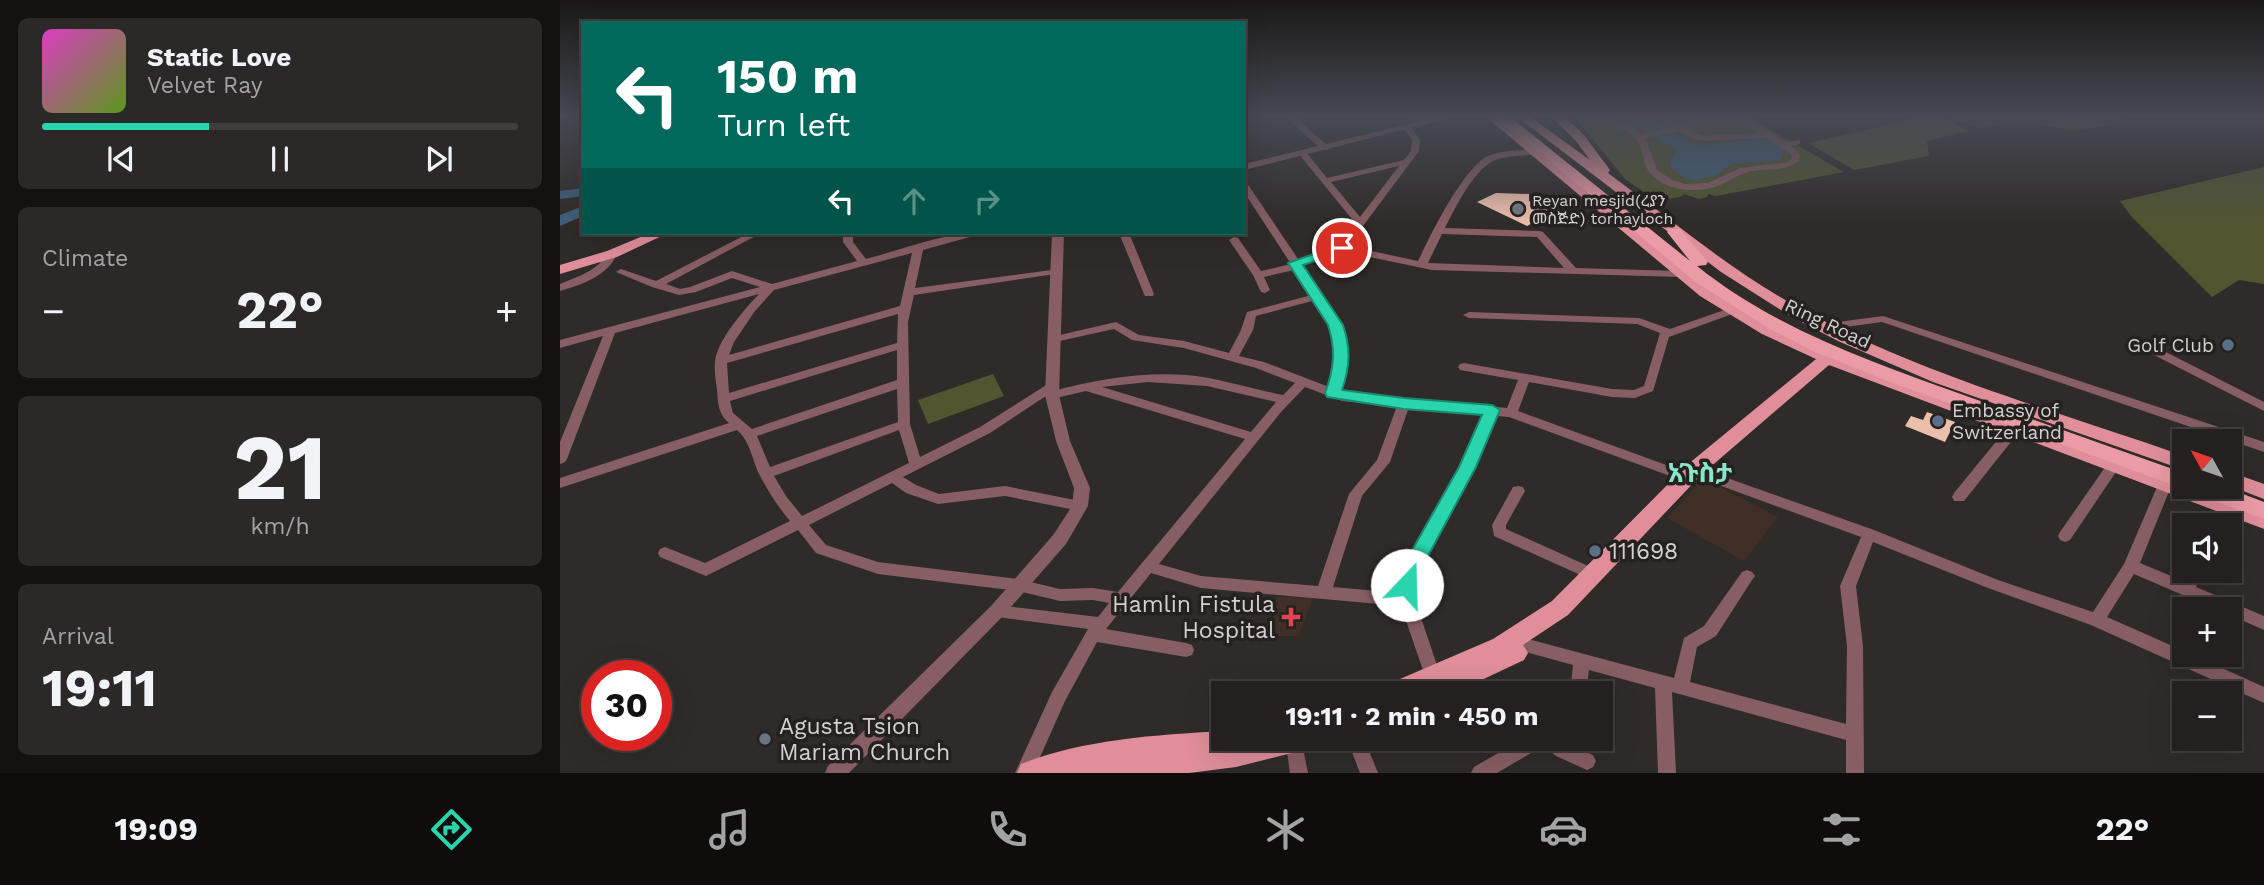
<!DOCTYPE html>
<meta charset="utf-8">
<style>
body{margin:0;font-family:"Work Sans","Noto Sans Ethiopic",sans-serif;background:#2b2828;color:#f1f3f6;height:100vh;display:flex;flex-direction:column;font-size:26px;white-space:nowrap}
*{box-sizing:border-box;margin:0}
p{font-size:23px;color:#a3a3a4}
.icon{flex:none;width:38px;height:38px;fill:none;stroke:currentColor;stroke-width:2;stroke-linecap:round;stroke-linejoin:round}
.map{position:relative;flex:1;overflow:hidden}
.details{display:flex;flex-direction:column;gap:18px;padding:18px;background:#131211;width:560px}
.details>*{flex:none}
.banner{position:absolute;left:21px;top:21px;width:665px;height:214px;border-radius:0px;box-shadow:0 7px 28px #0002,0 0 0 2px #403e3d;background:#00695c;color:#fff;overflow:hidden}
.needle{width:46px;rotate:310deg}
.buttons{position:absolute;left:1612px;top:429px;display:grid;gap:14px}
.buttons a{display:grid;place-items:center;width:70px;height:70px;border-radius:0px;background:#23201f;box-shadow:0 7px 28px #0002,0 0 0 2px #403e3d;font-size:35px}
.speed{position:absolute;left:21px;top:660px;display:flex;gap:14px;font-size:35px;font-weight:700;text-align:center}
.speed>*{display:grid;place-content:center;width:91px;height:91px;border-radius:50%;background:#23201f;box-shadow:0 7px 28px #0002,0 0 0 2px #403e3d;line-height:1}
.speed .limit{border:10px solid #d22;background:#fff;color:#111}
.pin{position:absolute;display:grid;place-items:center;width:60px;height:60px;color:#fff;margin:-30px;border:4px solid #fff;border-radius:50%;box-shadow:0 2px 7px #0007}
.me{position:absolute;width:77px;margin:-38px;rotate:21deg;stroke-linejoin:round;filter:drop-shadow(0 0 5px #0008)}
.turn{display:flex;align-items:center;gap:24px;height:147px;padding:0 21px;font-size:32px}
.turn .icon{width:91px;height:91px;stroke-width:2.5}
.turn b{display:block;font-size:49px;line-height:60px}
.lanes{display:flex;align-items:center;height:66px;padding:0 21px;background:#0003;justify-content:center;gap:35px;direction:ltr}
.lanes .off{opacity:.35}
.big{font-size:52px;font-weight:700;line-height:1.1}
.details .tile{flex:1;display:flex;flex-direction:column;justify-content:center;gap:10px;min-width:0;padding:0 24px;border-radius:10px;background:#2b2828}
.details .dial{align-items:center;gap:0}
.dial b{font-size:91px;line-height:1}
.song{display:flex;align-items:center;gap:21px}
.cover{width:84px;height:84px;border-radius:10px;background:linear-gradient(135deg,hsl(310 70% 55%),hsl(90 70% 35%))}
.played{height:7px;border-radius:4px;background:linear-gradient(90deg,#28d5ad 35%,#403e3d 35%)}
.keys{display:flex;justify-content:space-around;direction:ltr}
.heat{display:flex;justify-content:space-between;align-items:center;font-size:38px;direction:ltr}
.trip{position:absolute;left:651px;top:681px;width:402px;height:70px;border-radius:0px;background:#23201f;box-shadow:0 7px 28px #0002,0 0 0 2px #403e3d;font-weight:700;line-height:70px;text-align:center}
.tab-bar{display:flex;height:112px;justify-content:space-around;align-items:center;background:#0e0d0c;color:#a3a3a4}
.tab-bar .icon{width:49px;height:49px}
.tab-bar .active{color:#28d5ad}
.tab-bar b{font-size:32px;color:#f1f3f6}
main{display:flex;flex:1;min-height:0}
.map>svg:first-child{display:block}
</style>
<main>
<section class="details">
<div class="tile">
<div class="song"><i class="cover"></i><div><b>Static Love</b><p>Velvet Ray</p></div></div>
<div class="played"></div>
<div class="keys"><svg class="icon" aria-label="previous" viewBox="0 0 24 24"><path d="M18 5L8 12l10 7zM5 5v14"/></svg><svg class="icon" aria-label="pause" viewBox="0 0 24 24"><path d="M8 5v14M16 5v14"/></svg><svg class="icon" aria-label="next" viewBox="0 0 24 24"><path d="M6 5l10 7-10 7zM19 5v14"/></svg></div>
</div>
<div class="tile"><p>Climate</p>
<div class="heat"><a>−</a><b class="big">22°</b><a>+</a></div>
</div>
<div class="tile dial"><b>21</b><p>km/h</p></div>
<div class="tile"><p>Arrival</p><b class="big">19:11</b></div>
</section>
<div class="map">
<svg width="1704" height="773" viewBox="0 0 1704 773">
<rect width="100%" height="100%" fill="#2f2b29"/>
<path fill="#402f26" d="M1143,478L1218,517L1184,561L1107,518Z
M732,596L753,597L739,636H712L717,597Z"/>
<path fill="#515530" d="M1014,116H1187L1284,172L1156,196L1148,194L1147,197L1139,199L1124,194L1120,197L1097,201L1065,179Z
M1368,116H1381L1408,131L1367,141L1369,156L1294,170L1248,143Z
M1387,116H1552L1566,122L1513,131L1457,120L1421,128Z
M1704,167V284L1679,280L1652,297L1571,216L1560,201Z
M433,374L444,396L368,424L358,400Z"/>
<path fill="#40607b" d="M1043,116C1063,116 1084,116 1103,124C1115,130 1121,142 1136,144C1164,148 1202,126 1225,152L1220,160L1171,164L1157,175L1136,180L1125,178L1111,168L1110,162L1118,149L1100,142L1085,128Z"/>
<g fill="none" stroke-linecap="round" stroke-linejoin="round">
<path fill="#40607b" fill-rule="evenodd" d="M23,188V196L0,199V191Z
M23,206V216L0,226V215Z"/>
</g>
<path fill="#ecbfad" d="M936,193L969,194V201L993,212L967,226L917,202Z
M1367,412L1395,422L1385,442L1345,426L1351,416L1363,420Z"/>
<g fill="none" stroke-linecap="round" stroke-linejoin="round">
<path fill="#865e63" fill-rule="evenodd" d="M725,116H734L768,146V150H762Z
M848,116H858L870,123L863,125Z
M1029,116C1047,116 1067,123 1081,134L1113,127L1100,118H1083L1079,116H1107L1131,131L1145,136L1199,133L1175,116H1185L1226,142L1240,140V144L1231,146L1240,154L1239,160C1227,173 1204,167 1188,172C1177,175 1168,182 1158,186C1137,194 1101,191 1088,170C1081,159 1084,145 1073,136C1061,125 1042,125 1029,116ZM1119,131L1134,139L1145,141L1206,138L1232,155L1231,159L1227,162L1180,168L1148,183L1125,184L1112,180L1097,170L1085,138Z
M1115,116H1131C1128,120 1118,120 1115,116Z
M1146,116H1157L1153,118Z
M844,125H850L860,140L859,151L788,246L858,261C871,234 901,172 926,157C940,150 959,151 974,149L977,150V154C964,156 951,155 938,159C916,165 895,208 885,228L980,231L983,232L1016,268L1120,271L1125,274L1120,277L872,270L781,251L777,254L741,264L782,325L788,368L780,392L947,408L958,380L900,370L898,367L900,364L904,363L1052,389L1074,390L1084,386L1100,333L1077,324L909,318L903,315L909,312L1079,318L1110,329L1167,309L1171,308L1177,311L1175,313L1109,337L1093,391L1075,398L1052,397L969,382L958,411L1131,474L1133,477L1131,480H1121L949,417L936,416L922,453L859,568L855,600L881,677L879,682L873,684L867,682L841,606L641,588L591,573L546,629L626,643L632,645L634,650L632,655L626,657L537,642L505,701L473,773H455L492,692L528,629L437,617L431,616L429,611L431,606L437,605L538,617L549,603L533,600L500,601L458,591L318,574L256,553L238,530L146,576L100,557L98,553L100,549L105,547L145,563L230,521C218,507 208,491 199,474C192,459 190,441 177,430L0,488V478L169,423C158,414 158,403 157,390C156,381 154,371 155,362C157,340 184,310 199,294L55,333L7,459L5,462L0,464V442L43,336L0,348V340L200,287L172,278L136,292L119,295L92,287L56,272L61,269L96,281L189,233H201L106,284L120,289L130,287L172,271L212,284L297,261L283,242V233H293V242L306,259C341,250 383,233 419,233L417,235L363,250L355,288L499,269L500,271L499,273L495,274L354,295L348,322L350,424L360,457L420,427L491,382L497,386L493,391C544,378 596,369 649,378C674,383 698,390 723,395L735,383L696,368L624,348L572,340L554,329L495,342L489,339L491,337L556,322L579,335L624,341L669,353L681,330L687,312L748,296L752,297L753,299L752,301L696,316L693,330L679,356L704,362L769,387C787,338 760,309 734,270L704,277L710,290L705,293L701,292L693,275L669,240L674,237L678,238L701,271L731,264L684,192V182L687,183L738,259C768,250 776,249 796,224L738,153L745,151L767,178L844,160L851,151L852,140L843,127ZM839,166L800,217L771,182ZM882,234L977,237L1004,268L868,263ZM352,253L340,306L169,355L174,342L195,311L214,290ZM338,314L337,343L169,393L167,363ZM337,350V380L192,429L173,413L170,401ZM588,382L647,386L716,402L691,432L542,387ZM745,387L782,401L837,406L817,460L789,494L758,586L641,576L599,564L721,412ZM337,389L338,422L210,467L197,436ZM526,391L685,439L558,592L533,588L500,589L458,579L318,562L266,545L249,525L332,483L346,493L378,504L445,496L520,511L525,510L527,506L525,502L445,486L379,494L356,485L343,477L430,433L486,396L492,399ZM849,407L924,415L908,453L843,568L840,593L773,587L802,496L830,462ZM339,430L349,463L242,516L226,496L214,476Z
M559,233H569L594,294L593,296H585L584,294Z
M52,251L57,254C48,276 21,285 0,291V284C19,276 38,271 48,252Z
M1323,316L1704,442V452L1322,322L1263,330L1257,327L1263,324Z
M1596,347L1704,402V411L1592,354L1590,351L1592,348Z
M1453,426L1458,427L1459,430L1458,433L1404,501H1394L1392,497L1394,493L1448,427Z
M1553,461L1558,463L1560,466L1510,540L1505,542L1500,540L1498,536L1500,532L1548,463Z
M1139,468L1314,530L1438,580L1533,612L1564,564L1600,480H1610L1612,484L1580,563L1623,581L1627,570H1642L1636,587L1704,616V630L1670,615V609H1655L1574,574L1547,617L1624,651V654H1631L1704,687V703L1531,625L1428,588L1313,542L1296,586L1303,646L1304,773H1286V740L1112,692L1116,773H1098L1095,688L1029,670L1026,693H1010L1013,665L962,651L960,646L962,641L968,639L1114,678L1124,638L1144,626L1182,572L1187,570L1192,572L1195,576L1192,580L1156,636L1137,647L1130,682L1286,724L1287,646L1280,586L1301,537L1134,476L1132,473L1134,470Z
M958,486L963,487L965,491L946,525V529L1037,570L1040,574L1037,578L1032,580L1027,578L934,536L932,525L953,487Z
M725,738H741L748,773H730Z
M964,738H1001L1008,744L1033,755L1036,761L1033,767L1027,770L996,756L983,746L937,773H911L914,767Z
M799,739L805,741L818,773H800L790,747L793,741Z"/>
<path fill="#865e63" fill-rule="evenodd" d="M881,116H897L684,170V164Z
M492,233H504L499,395L510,441L530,488L528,506L506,544L443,616L289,773H265L268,766L431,606L494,534L512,506L514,488L496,441L485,395Z"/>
<path fill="#df8e9a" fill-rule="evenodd" d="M925,116H938L1150,290L1214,328L1303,367L1624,484V486H1631L1704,513V529L1269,365L1141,475L1008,615L963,645L968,653L964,660L894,693H823L826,685L933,639L992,601L1127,465L1256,359L1202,334L1140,296Z
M956,116H969L1030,160L1016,141L991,116H1004L1024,135L1050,170L1048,173C1112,220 1172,272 1243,310C1363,375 1496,411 1624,456V470L1373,382L1278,341L1232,317L1161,272Z
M90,233H108L57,257L0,274V265L47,251Z
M1670,472L1704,484V499L1670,486Z
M663,731V738H756L753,746L744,750L676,767L629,773H457L461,764C525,739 595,735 663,731Z"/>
<path fill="#eb9ba6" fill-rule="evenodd" d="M935,116H949L1130,261L1107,232L1110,229H1120L1148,262L1146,265L1137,266C1217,330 1314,363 1409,397C1480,422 1552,447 1624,473V486H1662L1704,502V519L1630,492L1628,488L1616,486L1325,380L1253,351L1210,329L1137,283Z"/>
</g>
<linearGradient id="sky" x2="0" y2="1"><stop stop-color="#1a1817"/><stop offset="0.52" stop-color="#474a54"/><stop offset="1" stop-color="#474a54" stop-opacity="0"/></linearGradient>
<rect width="1704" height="224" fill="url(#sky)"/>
<path fill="#28d5ad" stroke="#1a8a70" stroke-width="2" d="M782,244L786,245V251L743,265L783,325C791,348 790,367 782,390L844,398L932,405L940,410L916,467L861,569L854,591L847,593L840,591L837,585L842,568L899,467L922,415L844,409L767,397L765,393C774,369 776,350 768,325L728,263Z"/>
<g fill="#6b7280" stroke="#25211f" stroke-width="2.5">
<circle cx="958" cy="209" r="7"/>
<circle cx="205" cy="739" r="7"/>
</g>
<g fill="#5c6f8a" stroke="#25211f" stroke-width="2.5">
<circle cx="1668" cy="345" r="7"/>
<circle cx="1378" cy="421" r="7"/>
<circle cx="1035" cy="551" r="7"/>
</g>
<path fill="#e0444e" stroke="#25211f" stroke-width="2.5" d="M727.5 606.5h7v7h7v7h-7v7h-7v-7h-7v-7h7z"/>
<g text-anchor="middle" stroke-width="7" stroke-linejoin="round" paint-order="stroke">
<g font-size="16" fill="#d3d0cf" stroke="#25211f" text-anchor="start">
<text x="972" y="206">Reyan mesjid(ረያን<tspan x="972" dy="18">መስጅድ) torhayloch</tspan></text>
</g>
<g font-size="19" fill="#d3d0cf" stroke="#25211f">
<text transform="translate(1268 323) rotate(25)" y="7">Ring Road</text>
</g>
<g font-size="19" fill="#d3d0cf" stroke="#25211f" text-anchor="end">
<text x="1654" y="352">Golf Club</text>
<text x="1392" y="417" text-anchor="start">Embassy of<tspan x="1392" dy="22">Switzerland</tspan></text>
</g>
<g font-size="23" fill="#d3d0cf" stroke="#25211f" text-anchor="start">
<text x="1049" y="559">111698</text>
<text x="715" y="612" text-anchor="end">Hamlin Fistula<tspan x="715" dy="26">Hospital</tspan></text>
<text x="219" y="734">Agusta Tsion<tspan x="219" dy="26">Mariam Church</tspan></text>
</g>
<g font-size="26" font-weight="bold" fill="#87e6c9" stroke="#25211f">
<text x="1140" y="482">አጉስታ</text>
</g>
</g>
</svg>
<div class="buttons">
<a><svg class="needle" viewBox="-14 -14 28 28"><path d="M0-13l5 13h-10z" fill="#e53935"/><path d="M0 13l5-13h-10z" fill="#a3a3a4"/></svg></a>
<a><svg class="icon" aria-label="sound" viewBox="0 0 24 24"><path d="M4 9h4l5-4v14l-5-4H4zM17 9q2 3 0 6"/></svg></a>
<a>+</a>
<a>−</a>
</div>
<div class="speed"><div class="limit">30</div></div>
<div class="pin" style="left:782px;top:248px;background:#d93025"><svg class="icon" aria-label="arrive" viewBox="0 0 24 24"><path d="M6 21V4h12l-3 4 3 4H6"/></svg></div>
<svg class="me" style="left:847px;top:585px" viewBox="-20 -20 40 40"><circle r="19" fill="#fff"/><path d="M0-13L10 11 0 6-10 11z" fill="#28d5ad"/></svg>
<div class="trip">19:11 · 2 min · 450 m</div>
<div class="banner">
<div class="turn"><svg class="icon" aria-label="left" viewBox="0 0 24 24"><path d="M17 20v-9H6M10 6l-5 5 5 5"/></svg><div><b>150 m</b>Turn left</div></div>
<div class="lanes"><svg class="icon" aria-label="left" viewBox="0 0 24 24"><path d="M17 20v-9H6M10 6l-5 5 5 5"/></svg><svg class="icon off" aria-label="ahead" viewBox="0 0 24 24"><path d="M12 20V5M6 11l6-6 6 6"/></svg><svg class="icon off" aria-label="right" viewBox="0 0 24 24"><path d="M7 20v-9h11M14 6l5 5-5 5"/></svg></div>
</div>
</div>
</main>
<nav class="tab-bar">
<b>19:09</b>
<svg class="icon active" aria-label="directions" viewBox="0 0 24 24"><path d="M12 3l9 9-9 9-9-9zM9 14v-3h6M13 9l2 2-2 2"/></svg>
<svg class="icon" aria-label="music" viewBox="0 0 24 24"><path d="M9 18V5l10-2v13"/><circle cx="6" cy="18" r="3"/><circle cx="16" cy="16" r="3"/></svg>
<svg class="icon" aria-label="phone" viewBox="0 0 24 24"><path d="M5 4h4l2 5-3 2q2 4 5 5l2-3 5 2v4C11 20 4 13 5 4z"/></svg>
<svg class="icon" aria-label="climate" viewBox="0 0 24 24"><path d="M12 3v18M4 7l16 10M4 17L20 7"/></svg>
<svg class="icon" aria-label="car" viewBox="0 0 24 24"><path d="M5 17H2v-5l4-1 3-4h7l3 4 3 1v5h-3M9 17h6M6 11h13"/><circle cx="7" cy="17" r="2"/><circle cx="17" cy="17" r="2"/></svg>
<svg class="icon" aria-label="filters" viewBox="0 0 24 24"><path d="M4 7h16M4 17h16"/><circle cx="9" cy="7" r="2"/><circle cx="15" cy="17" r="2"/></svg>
<b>22°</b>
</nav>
